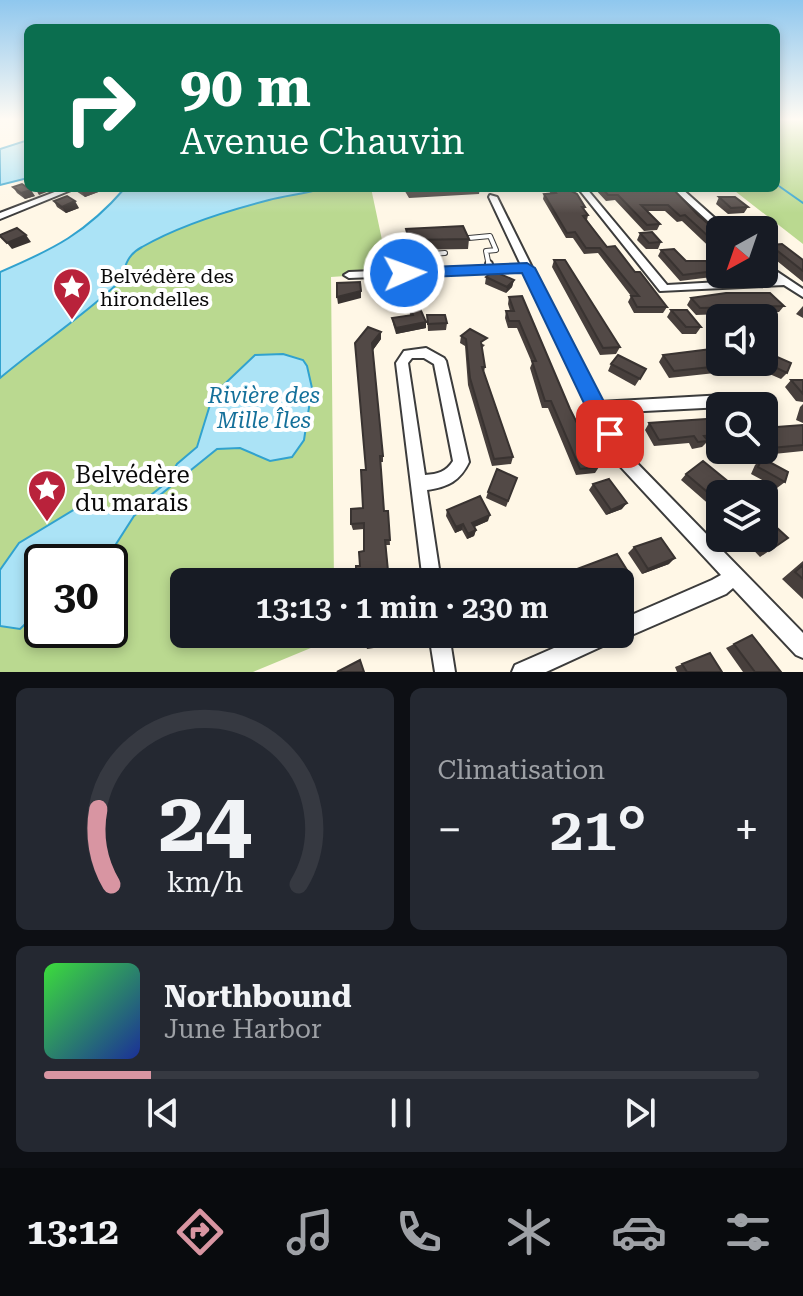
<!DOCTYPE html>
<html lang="fr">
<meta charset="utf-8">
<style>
body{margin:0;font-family:"Roboto Serif",serif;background:#242831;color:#f1f3f6;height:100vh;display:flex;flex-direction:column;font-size:30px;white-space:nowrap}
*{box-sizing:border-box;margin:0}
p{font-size:26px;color:#9ea1a6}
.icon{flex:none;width:44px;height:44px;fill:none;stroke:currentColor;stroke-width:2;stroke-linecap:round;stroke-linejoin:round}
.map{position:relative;height:672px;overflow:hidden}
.sheet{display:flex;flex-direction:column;gap:16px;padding:16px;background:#0d0f14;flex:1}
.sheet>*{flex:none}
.banner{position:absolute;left:24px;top:24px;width:756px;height:168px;border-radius:12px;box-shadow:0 4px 12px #0003;background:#0b6e4f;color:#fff;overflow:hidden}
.needle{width:52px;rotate:220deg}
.tools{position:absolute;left:706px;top:216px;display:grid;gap:16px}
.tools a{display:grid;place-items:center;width:72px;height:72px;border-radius:12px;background:#171b24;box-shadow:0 4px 12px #0003;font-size:40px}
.speed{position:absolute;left:24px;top:544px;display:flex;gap:16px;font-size:40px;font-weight:700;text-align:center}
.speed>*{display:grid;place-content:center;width:104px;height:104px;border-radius:50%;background:#171b24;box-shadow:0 4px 12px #0003;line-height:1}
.speed .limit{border:4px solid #111;border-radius:12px;background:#fff;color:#111}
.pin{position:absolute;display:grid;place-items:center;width:68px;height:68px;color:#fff;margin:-34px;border-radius:16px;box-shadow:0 4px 12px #0006}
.me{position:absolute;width:88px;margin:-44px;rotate:88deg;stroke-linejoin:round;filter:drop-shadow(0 0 6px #0008)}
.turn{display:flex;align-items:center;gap:28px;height:168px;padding:0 24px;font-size:36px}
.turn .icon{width:104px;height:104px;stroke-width:2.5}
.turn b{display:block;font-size:56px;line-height:68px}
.big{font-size:60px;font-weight:600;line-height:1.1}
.sheet .widget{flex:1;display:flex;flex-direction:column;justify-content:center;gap:12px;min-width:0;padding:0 28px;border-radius:12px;background:#242831}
.sheet .dial{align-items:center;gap:0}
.dial svg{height:208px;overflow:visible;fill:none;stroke:#363941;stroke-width:7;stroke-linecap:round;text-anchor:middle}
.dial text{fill:#f1f3f6;stroke:none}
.song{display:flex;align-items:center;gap:24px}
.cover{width:96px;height:96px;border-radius:12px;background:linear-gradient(135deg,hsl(120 70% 55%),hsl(230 70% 35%))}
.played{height:8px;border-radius:4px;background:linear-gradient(90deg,#d895a2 15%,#363941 15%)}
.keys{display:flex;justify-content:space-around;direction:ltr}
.heat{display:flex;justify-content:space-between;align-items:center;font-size:44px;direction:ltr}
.sheet .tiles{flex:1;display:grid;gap:16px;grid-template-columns:1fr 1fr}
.widget:last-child{grid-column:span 2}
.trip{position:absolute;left:170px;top:568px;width:464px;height:80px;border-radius:12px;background:#171b24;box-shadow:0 4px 12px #0003;font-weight:600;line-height:80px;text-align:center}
.menu{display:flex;height:128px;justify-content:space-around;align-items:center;background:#090b0e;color:#9ea1a6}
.menu .icon{width:56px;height:56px}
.menu .active{color:#d895a2}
.menu b{font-size:36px;color:#f1f3f6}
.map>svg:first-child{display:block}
</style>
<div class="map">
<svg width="803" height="672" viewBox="0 0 803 672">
<rect width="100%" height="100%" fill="#fff7e6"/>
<path fill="#bad990" d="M776,119H803V244L731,188H776Z
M323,188H371L389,273L331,277L334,582H184V634H335V638L253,672H0V626L20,629L42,608V630H110L108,562L111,552L134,516L217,449L240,448L270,461L304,439L312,388L213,395L197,447L177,464L166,483L126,514L85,503L20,543L0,570V378C38,346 79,319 115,286C127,275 121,258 142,247C180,225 226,211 269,200C287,195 306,194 323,188Z"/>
<path fill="#abe3f6" stroke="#31a2ce" stroke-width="2" d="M28,140V178L0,185V149Z
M125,188H323C306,194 287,195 269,200C226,211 180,225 142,247C121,258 127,275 115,286C79,319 38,346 0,378V272C54,249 86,233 125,188Z
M283,354L303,360L307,366L312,388L304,440L292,457L270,461L240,448L217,449L134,516L111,552L108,562H42V608L20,629L0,626V570L19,543L85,503L127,514L166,483L177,464L197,447L213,395L255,355Z"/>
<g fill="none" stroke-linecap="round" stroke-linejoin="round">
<path stroke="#31a2ce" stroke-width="2" d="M776,184L803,203"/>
<defs>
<path id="lane-far1" d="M469,238L490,236L496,250L486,251L489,266
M401,247L403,266
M402,256L445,253"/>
<path id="lane" d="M403,264L404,273
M489,264L490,270"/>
<path id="street" d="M65,188H76L0,219V213Z
M578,188H586L667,285L775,279L764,271V263L803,289V297L784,285L660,291Z
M672,188H681L728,230H720V232Z
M490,195L497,197L599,402L743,394L748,396L750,400L748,404L743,406L605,413L629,455L803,633V658L796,655L733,588L726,594L627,637L618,639L546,672H512L515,665L586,634H620V620L712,580L721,575L619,465L588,408L524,271L349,278L344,275L349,272L521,265L489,197Z
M426,348L444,358L446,361L469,462C460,481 448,487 427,490L441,582H423L396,363L404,351ZM412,358H424L434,364L453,461C446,472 438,474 425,475L408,363Z
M429,634H449L455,672H435Z"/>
</defs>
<use href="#lane-far1" stroke="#3c3c3c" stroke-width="6"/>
<use href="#lane" stroke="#3c3c3c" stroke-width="10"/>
<use href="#street" stroke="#3c3c3c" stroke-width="4"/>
<use href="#lane-far1" stroke="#fff" stroke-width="4"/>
<use href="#lane" stroke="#fff" stroke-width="6"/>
<use href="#street" fill="#fff" fill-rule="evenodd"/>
</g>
<path fill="#473f3c" d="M13,187L35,196L25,199L17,193Z
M75,188H109L85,197L76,191Z
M403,188H480L479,194L409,198Z
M547,188H566L585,207L584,210L588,215L587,220L607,247L635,272L667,307L663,313H634L628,302L631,296L598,253L584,254L573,238H566L543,199L544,194H551Z
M594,188H672L698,215L720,234V257L682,221L677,222L665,211H647L660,224L657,230L644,231L615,200L606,201Z
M719,197L748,207L744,213L728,214L716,204Z
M54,201L79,208L66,213L57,207Z
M406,229L469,239L468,249L409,250L406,239Z
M640,233L661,242L658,249H646L637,240Z
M770,245L803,260V282L766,252Z
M661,250L686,261L715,271L712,277L680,281L658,256Z
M554,260L620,347L616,354L600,355L552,267Z
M738,274H757L741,276Z
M486,277L514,280L512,287L506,293L485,284Z
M380,281L398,289V296L381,297Z
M509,297L570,409L599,467L595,473L576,475L548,408H542L530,368L532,363L517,328H508L505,318L506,311H510L508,304Z
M691,298L784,306L779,312L696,315L687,305Z
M409,306L426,328L396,334L393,324L392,318L410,315Z
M803,306V318L796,314Z
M671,310L701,327L696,334H682L667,317Z
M427,315L447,323L446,330L428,331Z
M461,336L485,345L482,348L485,367L484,372L513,457L511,464L492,466L468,385L465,346L460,343Z
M381,339L373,350L383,456V462H380L384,511H388L390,545H386L389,582H356L364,551V529L353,530L351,524L363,508L366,470L355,343Z
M768,353L787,373L781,379L758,369L761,362H764V358Z
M663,355L720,362L748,363L743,370L669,378L659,362Z
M611,364L646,369L635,386L608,371Z
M791,380H803V402L796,401L785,387Z
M803,404V423L796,420L800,407Z
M720,418V440L707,442L702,447L692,449L689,443L654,446L645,430L649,423Z
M803,425V451L764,455L760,450H764V428Z
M762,458L785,482L777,488L751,474L755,465Z
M686,474L720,500L712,507L681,480Z
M517,478L506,507L486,498L488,492Z
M593,484L622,509L606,515L589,490Z
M447,510L488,521L474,527L476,530L474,536L467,539L462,530L455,533L446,516Z
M742,538H788L760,557Z
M634,547L669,564L642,574L628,553Z
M803,561V599L782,579Z
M393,634L394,645L367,649L366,646Z
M471,634H503L475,645Z
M752,635L781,672H743L726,648Z
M710,653L722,672H677L675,667Z"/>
<path fill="#393331" d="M35,188H57L39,195Z
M87,188H109L85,197L81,190Z
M31,190L35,196L25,199L21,193Z
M75,201L79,208L66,213L62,207Z
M26,235L31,242L12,249L7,243Z
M514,280L512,287L506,293L507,287Z
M361,291V298L338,304L337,297Z
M426,322V328L396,334V328Z
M381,332V339L373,350L372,343Z
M627,503L622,509L606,515L611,510Z
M490,515L488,521L470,529L472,523Z
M463,524L462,530L455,533L456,527Z
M476,530L474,536L467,539L468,534Z
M675,558L669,564L642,574L648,569Z
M632,578L626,584L620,586V583Z
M495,634H503L475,645L477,641Z"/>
<path fill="#524946" stroke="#393331" stroke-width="2" d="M22,184L31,190L21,193L13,187Z
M552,188H566L577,194L585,207H582L588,215L583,216L607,247L615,246L635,272H640L667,307H637L631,296H639L600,248H586L575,232L567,233L544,194L556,193Z
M602,188H672L698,215L720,234V247L685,215L680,216L668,205H641L660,224L647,225L618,195H608Z
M67,196L75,201L62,207L54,201Z
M719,197H735L748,207L731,208Z
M463,226L469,239L409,240L406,229Z
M17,228L26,235L7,243L0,236V235Z
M652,232L661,242L649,243L640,233Z
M782,244L803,260V271L770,245Z
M674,249L686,261H706L715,271L683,275L661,250Z
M554,260H565L620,347L603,348Z
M493,271L514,280L507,287L486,277Z
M397,280L398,289L381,290L380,281Z
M360,282L361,291L337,297V283Z
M726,293H770L784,306L700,308L691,298Z
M522,296L570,409L599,467L580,469L551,401H545L532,361H536L519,321H509L506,311H514L509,297Z
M418,304L426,322L396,328L392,318L413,315L409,306Z
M671,310H687L701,327H686Z
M427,315H445L447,323L428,324Z
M368,327L381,332L372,343L383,456H380L384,511H388L390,540H385L389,581L356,582V566H360L359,552L364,551V523L351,524V509L363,508L361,470H366L355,343Z
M470,329L487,338L481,342L485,367H482L513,457L494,459L470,378L466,339L461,336Z
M720,348V362L748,363L674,371L663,355Z
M768,353L791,363L787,373L764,362Z
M618,355L646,369L640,379L611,364Z
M791,380H803V394Z
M720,418V434L704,436L708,441L698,442L694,436L659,440L649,423Z
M803,425V445L771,448L764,440V428Z
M762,458L788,472L785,482L758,467Z
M703,461L735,487L727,494H720V500L718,501L686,474Z
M497,469L517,478L508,501L488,492Z
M609,479L627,503L611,510L593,484Z
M480,496L490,515L472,523L476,530L468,534L463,524L456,527L447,510Z
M764,516L788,538L769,551L755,538H764Z
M661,538L675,558L648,569L634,547Z
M617,554L632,578L620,583L533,582L547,577L548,580Z
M803,565V579L795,572Z
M365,634H393L394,641L366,646Z
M475,634H495L477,641Z
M752,635L781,672H755L734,644Z
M710,653L722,672H687L682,664Z
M360,660L364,672H337Z"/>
<linearGradient id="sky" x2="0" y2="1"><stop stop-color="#8fc7ee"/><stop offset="0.56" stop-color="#fffbf4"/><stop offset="1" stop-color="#fffbf4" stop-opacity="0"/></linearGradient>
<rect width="803" height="213" fill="url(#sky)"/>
<path fill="#1a73e8" stroke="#114b97" stroke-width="2" d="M527,263L535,268L617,427L621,434L617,441L610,444L602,441L522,273L404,278L396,273L404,268Z"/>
<defs>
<symbol id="sight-pin" viewBox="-11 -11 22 30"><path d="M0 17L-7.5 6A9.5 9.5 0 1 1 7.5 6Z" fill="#b9223b" stroke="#fff"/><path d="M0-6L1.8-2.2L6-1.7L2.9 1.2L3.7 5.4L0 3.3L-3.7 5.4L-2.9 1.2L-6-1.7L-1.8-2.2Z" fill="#fff"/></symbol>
</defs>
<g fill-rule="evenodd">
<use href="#sight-pin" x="50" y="265" width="44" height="60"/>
<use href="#sight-pin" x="25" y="467" width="44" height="60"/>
</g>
<g text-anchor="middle" stroke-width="8" stroke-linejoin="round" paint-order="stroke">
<g font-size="20" fill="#090909" stroke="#fff" text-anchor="start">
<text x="100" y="283">Belvédère des<tspan x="100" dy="23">hirondelles</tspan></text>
</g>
<g font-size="22" font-style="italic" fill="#14709a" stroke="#fff">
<text x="264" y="403">Rivière des<tspan x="264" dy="25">Mille Îles</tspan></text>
</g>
<g font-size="24" fill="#090909" stroke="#fff" text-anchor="start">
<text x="75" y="483">Belvédère<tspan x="75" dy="28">du marais</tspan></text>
</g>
</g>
</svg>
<div class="tools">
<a><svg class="needle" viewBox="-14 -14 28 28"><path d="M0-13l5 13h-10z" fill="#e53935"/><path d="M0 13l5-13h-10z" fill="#9ea1a6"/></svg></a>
<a><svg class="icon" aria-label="sound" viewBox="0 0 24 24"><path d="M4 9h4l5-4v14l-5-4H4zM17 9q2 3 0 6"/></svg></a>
<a><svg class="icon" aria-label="search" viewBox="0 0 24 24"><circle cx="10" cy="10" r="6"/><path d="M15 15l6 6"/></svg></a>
<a><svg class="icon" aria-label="layers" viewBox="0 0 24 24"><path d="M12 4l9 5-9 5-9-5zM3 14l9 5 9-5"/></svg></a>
</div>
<div class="speed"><div class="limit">30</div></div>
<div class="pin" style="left:610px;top:434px;background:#d93025"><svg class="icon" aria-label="arrive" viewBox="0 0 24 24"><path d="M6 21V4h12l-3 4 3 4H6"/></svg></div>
<svg class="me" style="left:404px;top:273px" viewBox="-20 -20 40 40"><circle r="17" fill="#1a73e8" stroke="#fff" stroke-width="3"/><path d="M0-11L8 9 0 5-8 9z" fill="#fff"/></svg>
<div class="trip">13:13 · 1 min · 230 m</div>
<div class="banner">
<div class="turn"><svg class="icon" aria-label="right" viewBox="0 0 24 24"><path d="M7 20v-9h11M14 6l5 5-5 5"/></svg><div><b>90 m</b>Avenue Chauvin</div></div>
</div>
</div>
<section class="sheet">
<div class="tiles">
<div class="widget dial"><svg viewBox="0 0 100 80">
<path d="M14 69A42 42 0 1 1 86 69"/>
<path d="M14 69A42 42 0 0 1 9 40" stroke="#d895a2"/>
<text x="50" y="56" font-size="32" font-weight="700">24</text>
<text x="50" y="72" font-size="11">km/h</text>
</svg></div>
<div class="widget"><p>Climatisation</p>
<div class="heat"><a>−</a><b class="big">21°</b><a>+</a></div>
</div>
<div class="widget">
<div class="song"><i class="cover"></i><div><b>Northbound</b><p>June Harbor</p></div></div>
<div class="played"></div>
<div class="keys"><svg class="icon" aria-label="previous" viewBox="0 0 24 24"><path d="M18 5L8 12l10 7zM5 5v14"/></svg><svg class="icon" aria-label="pause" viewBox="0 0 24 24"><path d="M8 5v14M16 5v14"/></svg><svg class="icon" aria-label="next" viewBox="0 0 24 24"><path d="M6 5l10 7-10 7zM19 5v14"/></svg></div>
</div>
</div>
</section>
<nav class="menu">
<b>13:12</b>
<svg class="icon active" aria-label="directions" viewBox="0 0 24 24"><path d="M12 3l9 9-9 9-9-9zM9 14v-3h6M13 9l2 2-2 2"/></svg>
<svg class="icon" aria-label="music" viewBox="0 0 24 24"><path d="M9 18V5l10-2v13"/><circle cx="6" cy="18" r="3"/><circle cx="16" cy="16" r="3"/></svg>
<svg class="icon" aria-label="phone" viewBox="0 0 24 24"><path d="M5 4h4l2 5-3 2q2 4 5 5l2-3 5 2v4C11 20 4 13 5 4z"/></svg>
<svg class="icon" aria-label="climate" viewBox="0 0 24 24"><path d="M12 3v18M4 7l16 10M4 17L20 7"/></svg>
<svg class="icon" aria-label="car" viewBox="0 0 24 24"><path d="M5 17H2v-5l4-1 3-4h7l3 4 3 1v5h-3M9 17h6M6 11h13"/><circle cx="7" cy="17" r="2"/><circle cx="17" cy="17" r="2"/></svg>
<svg class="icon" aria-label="filters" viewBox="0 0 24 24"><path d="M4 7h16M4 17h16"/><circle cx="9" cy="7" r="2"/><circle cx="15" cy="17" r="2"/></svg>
</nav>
